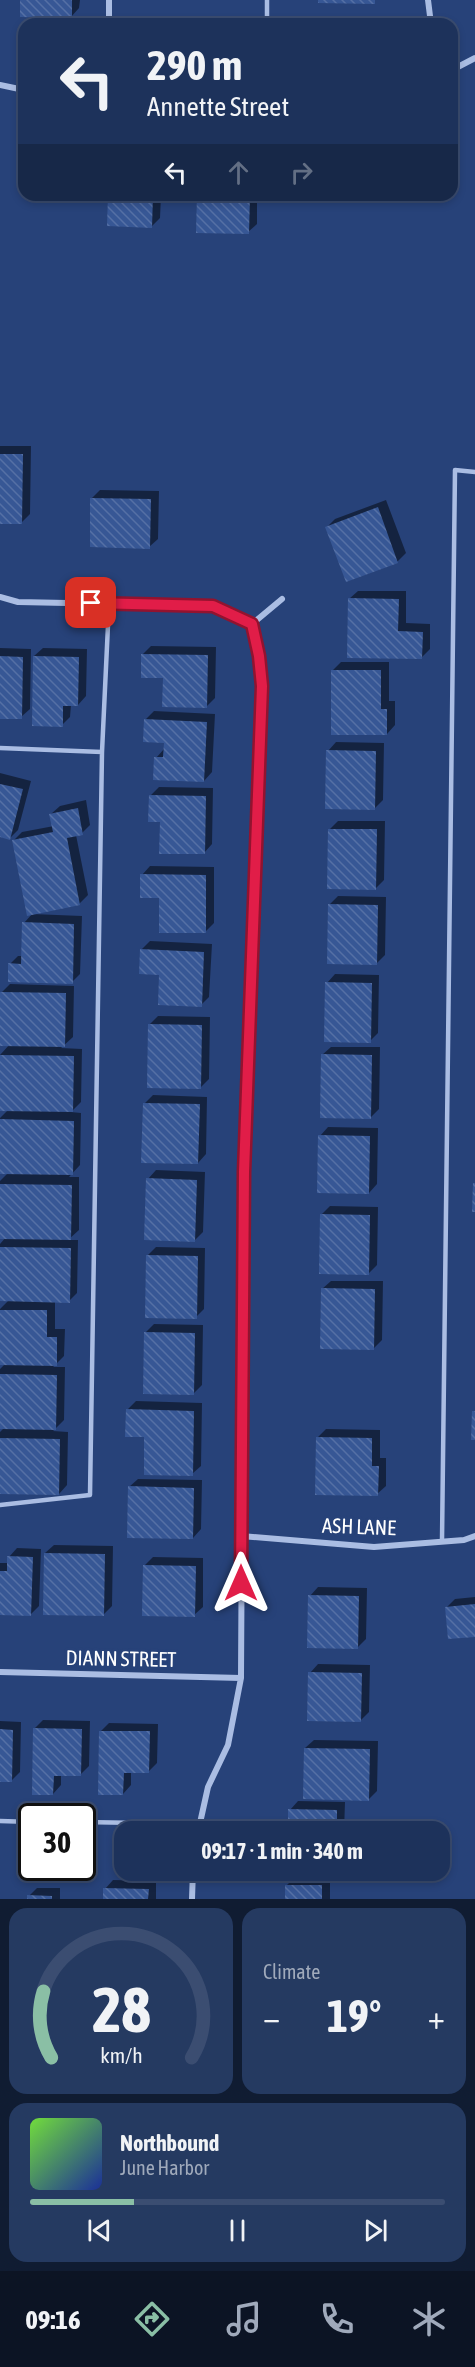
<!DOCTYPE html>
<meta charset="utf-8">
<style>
body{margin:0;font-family:"Asap Condensed",sans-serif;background:#253a61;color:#f1f3f6;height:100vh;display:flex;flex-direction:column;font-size:22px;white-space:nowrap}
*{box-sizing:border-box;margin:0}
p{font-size:20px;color:#a0aabb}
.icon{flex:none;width:33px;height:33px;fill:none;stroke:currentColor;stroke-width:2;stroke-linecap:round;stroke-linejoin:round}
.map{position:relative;height:1899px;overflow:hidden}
.sheet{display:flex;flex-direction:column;gap:9px;padding:9px;background:#101c32;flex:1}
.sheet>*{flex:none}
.hud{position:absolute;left:18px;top:18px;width:440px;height:183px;border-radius:18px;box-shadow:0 3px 9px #0003,0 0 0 2px #3b4d71;background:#1d325b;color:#f1f3f6;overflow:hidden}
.speed{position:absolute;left:18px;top:1803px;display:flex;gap:12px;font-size:30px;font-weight:700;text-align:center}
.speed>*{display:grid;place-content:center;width:78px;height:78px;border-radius:50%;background:#1d325b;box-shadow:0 3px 9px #0003,0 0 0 2px #3b4d71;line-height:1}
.speed .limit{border:3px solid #111;border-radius:9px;background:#fff;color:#111}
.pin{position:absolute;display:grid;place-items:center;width:51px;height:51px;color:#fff;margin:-26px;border-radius:12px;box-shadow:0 3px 9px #0006}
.me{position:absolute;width:66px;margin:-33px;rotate:0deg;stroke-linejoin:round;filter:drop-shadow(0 0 4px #0008)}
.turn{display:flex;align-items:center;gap:21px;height:126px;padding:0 30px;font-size:27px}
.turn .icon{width:78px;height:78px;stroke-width:2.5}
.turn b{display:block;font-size:42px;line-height:51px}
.lanes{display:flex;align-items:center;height:57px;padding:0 30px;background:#0003;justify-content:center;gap:30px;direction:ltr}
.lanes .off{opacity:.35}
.big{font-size:45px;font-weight:700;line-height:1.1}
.sheet .tile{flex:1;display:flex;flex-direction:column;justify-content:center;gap:9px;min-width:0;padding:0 21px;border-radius:18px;background:#253a61}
.sheet .dial{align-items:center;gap:0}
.dial svg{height:156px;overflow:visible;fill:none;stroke:#3b4d71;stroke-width:7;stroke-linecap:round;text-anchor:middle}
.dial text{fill:#f1f3f6;stroke:none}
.song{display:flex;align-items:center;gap:18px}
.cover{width:72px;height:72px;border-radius:9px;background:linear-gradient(135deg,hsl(100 70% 55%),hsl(230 70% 35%))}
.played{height:6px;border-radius:3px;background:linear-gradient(90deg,#8abfa5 25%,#3b4d71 25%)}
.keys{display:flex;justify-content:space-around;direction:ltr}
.heat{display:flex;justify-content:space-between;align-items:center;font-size:33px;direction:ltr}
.sheet .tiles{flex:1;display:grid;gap:9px;grid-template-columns:1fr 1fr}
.tile:last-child{grid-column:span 2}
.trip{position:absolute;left:114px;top:1821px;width:336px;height:60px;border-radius:18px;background:#1d325b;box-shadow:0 3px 9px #0003,0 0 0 2px #3b4d71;font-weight:700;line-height:60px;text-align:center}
.tabs{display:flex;height:96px;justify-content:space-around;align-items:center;background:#0c1424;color:#a0aabb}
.tabs .icon{width:42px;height:42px}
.tabs .current{color:#8abfa5}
.tabs b{font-size:27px;color:#f1f3f6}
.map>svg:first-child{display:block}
</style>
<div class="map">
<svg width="475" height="1899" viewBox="0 0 475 1899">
<defs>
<pattern id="building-back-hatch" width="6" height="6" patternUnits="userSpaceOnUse" patternTransform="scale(1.5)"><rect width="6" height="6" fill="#375795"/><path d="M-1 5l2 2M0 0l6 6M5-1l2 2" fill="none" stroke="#5570a5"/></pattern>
</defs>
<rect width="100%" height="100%" fill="#274279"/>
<path fill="#0007" d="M22,0H80L79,8L71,17Z
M110,195H161L160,218L151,227Z
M198,195H257V224L248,232L198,231Z
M0,446H31L30,514L21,523L0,522Z
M100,490L159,491L158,539L149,547L92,498Z
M386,500L406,553L398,561L347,580L327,527L335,519Z
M358,591H406V623L430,624V649L421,658L349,599Z
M151,646L216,647L215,698L207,706L164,677L143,654Z
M0,648L31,649L30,709L21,717H0Z
M43,648L87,649L86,696L78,705H71L70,717L62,725L34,656Z
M341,662H389V701H395V725L387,734L332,671Z
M154,711L215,714L212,772L204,781L156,758L164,749L166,742L145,720Z
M336,742L384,743L383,800L375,808L328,751Z
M0,773L31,781L18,830L10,838L0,836Z
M159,787L213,788L212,844L204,853L161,821L150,796Z
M86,800L90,825L82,833L76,835L88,895L79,904L13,841L22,832L54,826L51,814L60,806Z
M338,821H385L384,880L375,889L330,829Z
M150,866L214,867V923L205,932L161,897L142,875Z
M338,896L386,897L385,955L377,963L329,905Z
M32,914L82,916L80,974L72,982L10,964L18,956H22L24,923Z
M150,941L212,944L209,997L201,1005L161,974L142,949Z
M335,974L379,975L378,1033L370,1041L327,983Z
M10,984L74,986L73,1037L61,1048L82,1049L81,1102L71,1112L81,1113L80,1165L69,1177H79V1230L68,1240H78L77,1293L69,1301H55V1329H65L64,1356L53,1367H65L64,1420L53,1431L68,1432L67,1485L59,1494L0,1493V1432L4,1428H0V1369L6,1363H0V1309L9,1300H0V1244L6,1237H0V1181L8,1173H0V1118L9,1109H0V1055L10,1044L1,993Z
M158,1016L210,1017L209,1079L201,1087L150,1024Z
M331,1047H380L379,1109L370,1118L322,1055Z
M153,1095L207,1097L206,1154L198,1163L144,1104Z
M328,1127L378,1128L377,1184L369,1193L320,1136Z
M156,1170L205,1172L203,1232L195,1240L148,1179Z
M330,1206L378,1207L377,1265L369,1273L322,1214Z
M156,1247L205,1248L204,1309L196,1317L148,1255Z
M331,1281H383L382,1340L373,1349L322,1289Z
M154,1324L203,1325L202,1385L193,1394L146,1332Z
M136,1401L202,1403L201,1466L192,1474L146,1436L127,1410Z
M326,1429L380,1430V1458H386V1486L377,1494L317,1438Z
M138,1479L202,1480L201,1529L193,1538L129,1487Z
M54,1545L113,1546L112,1606L103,1615L45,1553Z
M17,1548L41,1549L39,1606L30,1615L0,1614V1563H9V1557Z
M153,1557L203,1558V1607L194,1615L145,1565Z
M318,1587L367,1588L366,1639L358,1647L310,1596Z
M475,1597V1635L447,1607L455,1599Z
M318,1664L370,1665L369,1712L361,1720L310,1673Z
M43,1720L90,1721L89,1766L81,1774H61V1785L53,1794L35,1728Z
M0,1721L21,1722L20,1772L11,1781L0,1780Z
M109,1723L158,1724L157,1763L148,1772L131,1771V1785L123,1794L101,1731Z
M314,1740L378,1741L377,1791L369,1799L305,1748Z
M298,1801L345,1802L344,1832H289L290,1810Z
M295,1877H330V1899H286L287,1885Z
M113,1880L156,1881V1899H104L105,1889Z
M37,1888H60V1899H29V1896Z"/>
<path fill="url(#building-back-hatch)" d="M20,0H72V18L20,17Z
M318,0H375V4L318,3Z
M108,195H153L152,228L107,226Z
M197,195L250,196L249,234L196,233Z
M0,454H23L22,524H0Z
M90,498L151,499L150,549L90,547Z
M378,507L398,563L346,582L325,527Z
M348,598L399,599L398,631L423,632L422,659L347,658Z
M141,654L208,655L207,708L162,707L163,678H141Z
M0,656L23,657L22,719H0Z
M33,656L79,657L78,706H63V727L32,726Z
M331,670H381V709H387V735H331Z
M144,719L207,722L204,782L153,780L154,757H163L164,743L143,742Z
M326,750L376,751L375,810L325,809Z
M0,784L23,789L10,840L0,837Z
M149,795L206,796L205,854H159L160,822H148Z
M78,808L83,835L67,838L80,905L27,916L12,840L53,832L49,814Z
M328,829H377L376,890L327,889Z
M140,874L206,875V933H159V898H140Z
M328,904L378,905L377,965L327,964Z
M22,922L74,924L73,984L8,982V963L21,964Z
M140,949L204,952L202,1007L158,1005L159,975L139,974Z
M325,982L372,983L371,1043L324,1042Z
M0,992L66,993L65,1047L0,1046Z
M148,1024L202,1025L201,1089L147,1088Z
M321,1054L372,1055L371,1119L320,1118Z
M0,1055L74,1056L73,1112L0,1111Z
M143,1103L200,1104L198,1164L141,1163Z
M0,1119L74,1121L73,1175L0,1174Z
M318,1135L370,1136L369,1194L317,1193Z
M146,1178L197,1180L195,1242L144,1240Z
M473,1183H475V1212H472Z
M0,1184L72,1185L71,1240L0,1239Z
M320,1214L370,1215L369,1275L319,1274Z
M0,1247L71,1248L70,1303L0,1301Z
M146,1255L198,1256L197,1319L145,1318Z
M321,1288L375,1289L374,1350L320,1349Z
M0,1310H47V1337H57V1366L0,1365Z
M144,1332L195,1333L194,1395L143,1394Z
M0,1374L57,1375L56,1430L0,1429Z
M126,1409L194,1411L193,1476L144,1475V1437H125Z
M472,1411H475V1440H471Z
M316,1437L372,1438V1466H379L378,1496L315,1495Z
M0,1438L60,1439L59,1495L0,1494Z
M128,1486L194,1488L193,1539L127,1538Z
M44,1553L105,1554L104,1616L43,1615Z
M7,1556L33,1557L31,1616L0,1615V1571H7Z
M143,1565L196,1566L195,1617L142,1616Z
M308,1595L359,1596L358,1649L307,1648Z
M475,1604V1637L448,1639L445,1607Z
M308,1672L362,1673L361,1722L307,1721Z
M33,1728L82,1729L81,1776H54L53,1795H32Z
M0,1729L13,1730L12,1782H0Z
M99,1731H150L149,1773H124L123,1795H98Z
M304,1748L370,1749L369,1801L303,1799Z
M288,1809L337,1810V1832H288Z
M285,1885H322V1899H285Z
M103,1888L149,1889L148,1899H103Z
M27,1895L52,1896V1899H27Z"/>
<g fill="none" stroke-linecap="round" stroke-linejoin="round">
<path stroke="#aabde3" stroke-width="4.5" d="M267,24V0
M0,748L102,752L90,1495L0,1505
M102,752L109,604
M442,1541L455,470L475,472
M0,1821L32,1822
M82,1822L199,1824"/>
<path stroke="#aabde3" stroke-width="6" d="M428,0L431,24
M109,24V0
M452,70L475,58
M0,85L24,90
M0,597L18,602L213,606L252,624
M241,1536L374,1547L464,1540L475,1536
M0,1672L241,1678
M198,1832L208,1787L228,1745L241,1678L244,1171L262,686L259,656L252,624L282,599
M192,1899L193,1870"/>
</g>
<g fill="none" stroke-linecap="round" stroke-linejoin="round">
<defs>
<path id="route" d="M91,603L213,606L252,624L259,656L262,686L244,1172L241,1583"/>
</defs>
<use href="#route" stroke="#92132f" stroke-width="15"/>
<use href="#route" stroke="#e11d48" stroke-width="10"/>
</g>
<g text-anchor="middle" stroke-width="6" stroke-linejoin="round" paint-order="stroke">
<g font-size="21" fill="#fff" stroke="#274279">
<text transform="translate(359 1527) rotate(2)" y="7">ASH LANE</text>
<text transform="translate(121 1659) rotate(1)" y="7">DIANN STREET</text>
</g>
</g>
</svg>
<div class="speed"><div class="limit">30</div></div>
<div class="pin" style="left:91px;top:603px;background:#d93025"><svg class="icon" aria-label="arrive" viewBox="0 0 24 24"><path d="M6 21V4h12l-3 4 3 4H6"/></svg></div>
<svg class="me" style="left:241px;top:1583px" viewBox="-20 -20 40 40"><path d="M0-17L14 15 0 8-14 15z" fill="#e11d48" stroke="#fff" stroke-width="4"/></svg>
<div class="trip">09:17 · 1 min · 340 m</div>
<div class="hud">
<div class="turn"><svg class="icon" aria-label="left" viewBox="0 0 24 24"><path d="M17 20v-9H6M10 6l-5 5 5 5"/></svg><div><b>290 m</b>Annette Street</div></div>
<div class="lanes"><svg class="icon" aria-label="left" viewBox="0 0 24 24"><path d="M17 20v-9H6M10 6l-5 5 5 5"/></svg><svg class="icon off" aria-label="ahead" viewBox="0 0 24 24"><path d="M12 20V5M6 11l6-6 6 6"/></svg><svg class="icon off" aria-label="right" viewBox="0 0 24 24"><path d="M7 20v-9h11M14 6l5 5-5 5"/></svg></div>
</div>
</div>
<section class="sheet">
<div class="tiles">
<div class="tile dial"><svg viewBox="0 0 100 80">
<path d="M14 69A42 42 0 1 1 86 69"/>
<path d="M14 69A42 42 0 0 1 10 35" stroke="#8abfa5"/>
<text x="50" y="56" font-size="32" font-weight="700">28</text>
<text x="50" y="72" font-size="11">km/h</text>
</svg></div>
<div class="tile"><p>Climate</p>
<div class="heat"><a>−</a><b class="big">19°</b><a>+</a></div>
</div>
<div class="tile">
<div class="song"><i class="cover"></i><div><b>Northbound</b><p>June Harbor</p></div></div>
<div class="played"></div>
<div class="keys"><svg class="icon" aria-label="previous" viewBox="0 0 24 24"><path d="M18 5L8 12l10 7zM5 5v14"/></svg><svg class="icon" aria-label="pause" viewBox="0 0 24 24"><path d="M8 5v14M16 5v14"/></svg><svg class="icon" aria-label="next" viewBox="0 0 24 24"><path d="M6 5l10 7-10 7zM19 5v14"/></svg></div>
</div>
</div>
</section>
<nav class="tabs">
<b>09:16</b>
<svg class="icon current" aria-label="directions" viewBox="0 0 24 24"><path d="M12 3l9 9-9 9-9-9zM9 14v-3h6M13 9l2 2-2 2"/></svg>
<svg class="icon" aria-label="music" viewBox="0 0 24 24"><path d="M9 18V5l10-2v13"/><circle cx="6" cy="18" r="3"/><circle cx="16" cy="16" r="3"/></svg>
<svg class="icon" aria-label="phone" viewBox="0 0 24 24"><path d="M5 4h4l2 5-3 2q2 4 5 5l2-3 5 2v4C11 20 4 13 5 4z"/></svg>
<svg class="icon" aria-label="climate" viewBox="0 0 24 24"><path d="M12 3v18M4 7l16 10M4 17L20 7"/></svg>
</nav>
